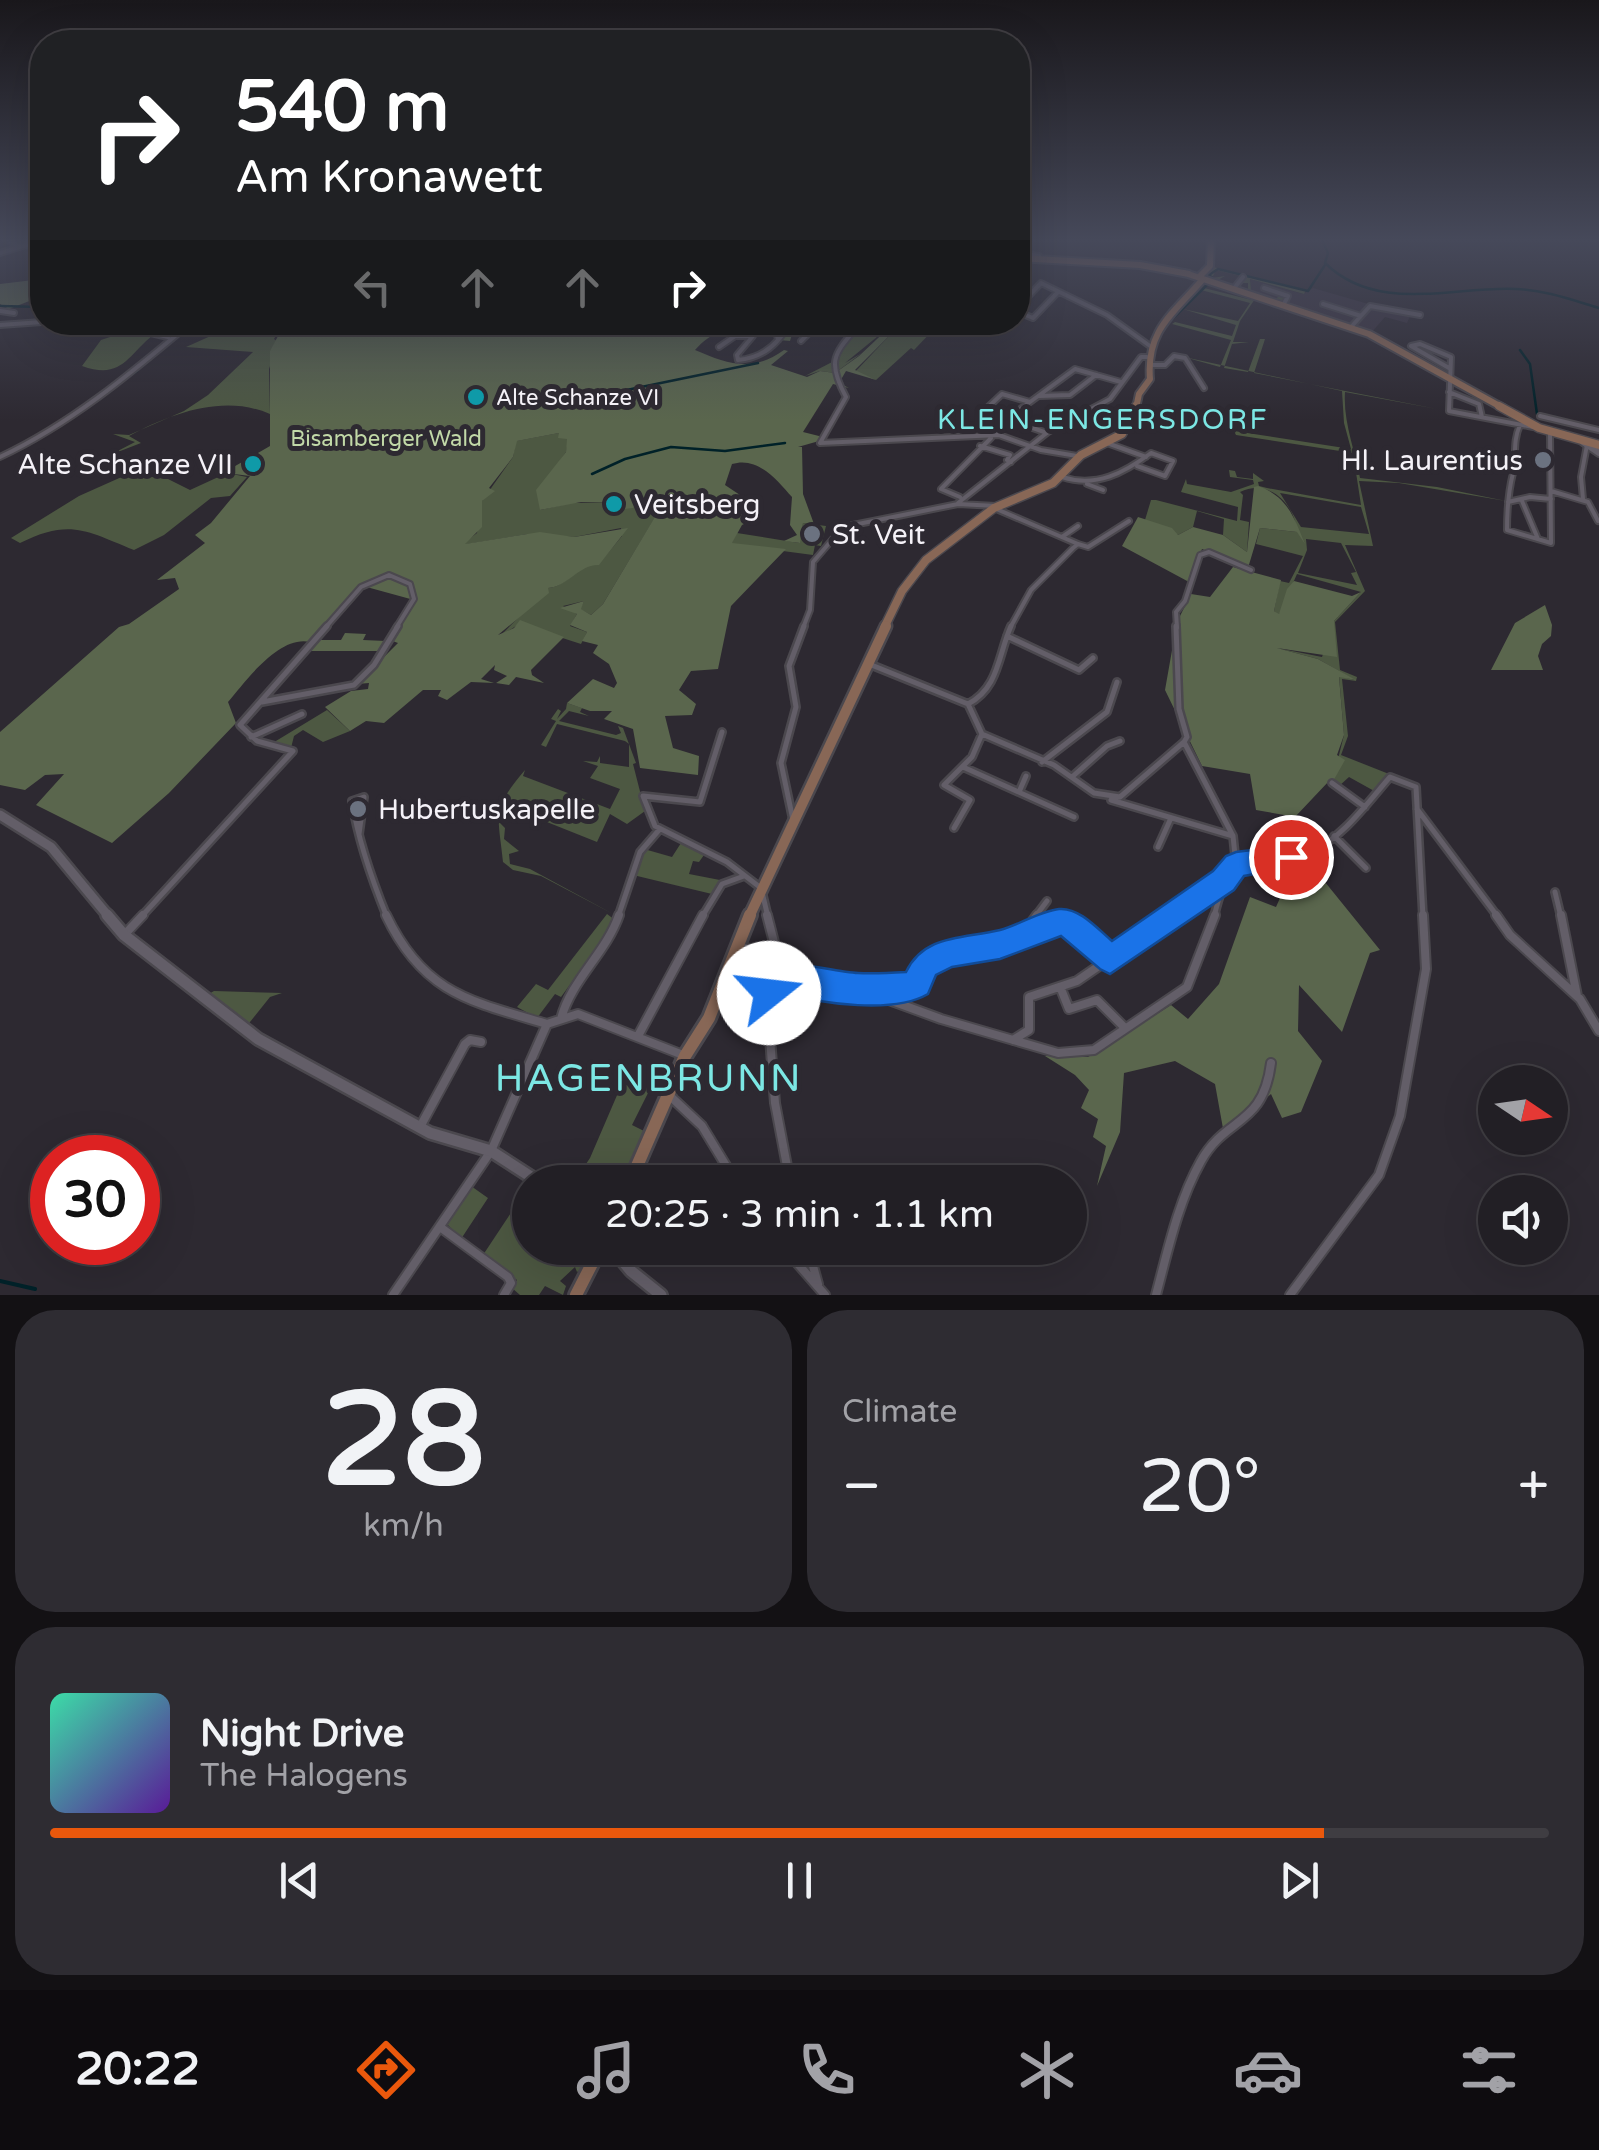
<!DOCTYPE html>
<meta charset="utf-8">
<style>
body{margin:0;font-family:"Varela Round",sans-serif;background:#2e2c32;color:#f1f3f6;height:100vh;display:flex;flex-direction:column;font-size:38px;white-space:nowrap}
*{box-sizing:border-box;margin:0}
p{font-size:32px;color:#a2a2a7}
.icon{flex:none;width:55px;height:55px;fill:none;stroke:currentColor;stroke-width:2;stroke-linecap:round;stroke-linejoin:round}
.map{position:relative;height:1295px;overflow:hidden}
.drawer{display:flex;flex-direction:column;gap:15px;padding:15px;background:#131114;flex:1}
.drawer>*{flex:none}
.guide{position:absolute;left:30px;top:30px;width:1000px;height:305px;border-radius:40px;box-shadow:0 10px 40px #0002,0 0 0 2px #3f3d42;background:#202124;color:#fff;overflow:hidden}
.needle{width:65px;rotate:103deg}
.controls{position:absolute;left:1478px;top:1065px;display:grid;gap:20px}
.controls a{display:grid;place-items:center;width:90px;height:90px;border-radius:50%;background:#221f25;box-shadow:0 10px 40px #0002,0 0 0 2px #3f3d42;font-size:50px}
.speed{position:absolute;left:30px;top:1135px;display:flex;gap:20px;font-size:50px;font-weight:700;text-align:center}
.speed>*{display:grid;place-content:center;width:130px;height:130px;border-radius:50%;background:#221f25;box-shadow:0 10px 40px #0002,0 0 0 2px #3f3d42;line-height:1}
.speed .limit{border:15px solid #d22;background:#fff;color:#111}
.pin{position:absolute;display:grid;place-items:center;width:85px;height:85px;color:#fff;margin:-42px;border:5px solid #fff;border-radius:50%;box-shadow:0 2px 10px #0007}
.me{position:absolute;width:110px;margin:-55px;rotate:74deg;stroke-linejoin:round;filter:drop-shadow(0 0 8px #0008)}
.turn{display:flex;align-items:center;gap:35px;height:210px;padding:0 40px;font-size:45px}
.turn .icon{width:130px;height:130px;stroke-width:2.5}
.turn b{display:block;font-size:70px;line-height:85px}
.lanes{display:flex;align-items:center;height:95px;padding:0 40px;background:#0003;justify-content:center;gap:50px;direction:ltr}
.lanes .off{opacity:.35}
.big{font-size:75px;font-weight:600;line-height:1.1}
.drawer .card{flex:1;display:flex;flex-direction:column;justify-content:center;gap:15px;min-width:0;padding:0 35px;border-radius:40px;background:#2e2c32}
.drawer .dial{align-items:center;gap:0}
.dial b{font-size:130px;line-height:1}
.song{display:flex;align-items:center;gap:30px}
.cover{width:120px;height:120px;border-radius:15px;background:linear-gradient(135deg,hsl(160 70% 55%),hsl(270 70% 35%))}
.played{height:10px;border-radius:5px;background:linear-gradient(90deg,#ea580c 85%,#3f3d42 85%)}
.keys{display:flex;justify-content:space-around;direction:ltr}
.heat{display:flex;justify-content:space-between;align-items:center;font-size:55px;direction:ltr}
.drawer .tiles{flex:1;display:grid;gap:15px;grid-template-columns:1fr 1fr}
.card:last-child{grid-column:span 2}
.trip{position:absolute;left:512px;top:1165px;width:575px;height:100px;border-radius:50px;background:#221f25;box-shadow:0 10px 40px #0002,0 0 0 2px #3f3d42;font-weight:600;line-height:100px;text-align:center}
.tab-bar{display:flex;height:160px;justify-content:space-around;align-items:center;background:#0e0c0f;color:#a2a2a7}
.tab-bar .icon{width:70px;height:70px}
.tab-bar .on{color:#ea580c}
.tab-bar b{font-size:45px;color:#f1f3f6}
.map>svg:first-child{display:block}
</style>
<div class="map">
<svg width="1599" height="1295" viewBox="0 0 1599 1295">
<rect width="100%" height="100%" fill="#2d2931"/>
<path fill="#3a3340" d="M1250,279L1303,294L1313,288L1410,316L1407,323L1385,317L1371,333L1251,291Z"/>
<path fill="#4d5842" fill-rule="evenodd" d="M1213,267L1306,290L1304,294L1250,279L1251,290L1276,299L1280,295L1287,297L1280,302L1257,296L1240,321L1233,342H1249L1232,344L1224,368L1248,372L1260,339H1265L1254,373L1437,409L1345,392C1343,422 1355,450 1360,478L1437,487L1506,501L1399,483L1359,481L1373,546L1345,545L1365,591L1335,622L1340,670L1357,677L1356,681L1342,679L1348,736L1341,755L1389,774L1376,792L1349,777L1338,787L1332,783L1344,735L1339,676L1355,680L1318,659L1277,648L1322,657L1334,621L1361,592L1297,574L1279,615L1274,611L1280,581L1289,583L1303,556L1256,544L1260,528L1297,532C1295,503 1268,478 1240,492L1243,495L1240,520L1249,522L1247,552L1223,535L1224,519L1197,511L1193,527L1178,535L1145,520L1151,500H1156L1237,521L1238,507L1181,492L1186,479L1187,484L1231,492L1254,484L1253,480L1230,477L1229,470L1235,471L1237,477L1253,479V473L1264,481L1258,482L1259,486L1267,488L1361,505L1353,453L1236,435L1234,431L1351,449L1344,423L1342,391L1184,357L1220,367L1231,340L1172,324L1175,322L1232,336L1236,325L1183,309L1238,321L1250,303L1201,290L1204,288L1252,300L1255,296V293L1239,287L1238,286L1248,290V283H1240L1245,277L1216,270L1212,278L1225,276L1216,281L1209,279L1207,275ZM1280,493L1361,507L1369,534L1301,527ZM1306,539L1341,543L1356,572L1351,573L1357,585L1298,573L1307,550Z
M131,323L111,333L130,326L153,335C127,356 122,380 82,366L101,340L110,337L107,333Z
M240,323H283L274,339L278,342L269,369L270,414C224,394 172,413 129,436L141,443L110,455L135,442L113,434L129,435L184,411L208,395L253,352L186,347Z
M882,323H894L845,363L862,353L835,373L820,371L805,376L836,360L855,332L872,330Z
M923,324L935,328L914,350L911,348L876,380L855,372L890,335L903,337Z
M567,424L577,426L570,430L566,452L543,485L540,510L571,503L564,502L565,500L574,503L610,502L615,510L638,501L660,509L603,604L591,615L580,609L584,601L563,606L577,614L570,626L587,632L581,644L519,624L499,637L548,588C567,587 579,563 599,564L622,536L621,528L574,537L528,534L461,545L477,533L482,501L513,457L516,441L569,431L528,426Z
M135,471L168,479L190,490L227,473L247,477L230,496L211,498L164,535L134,550C87,531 70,518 20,543L11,538L79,496Z
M803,523L826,526L821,546L815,545L813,555L731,544L737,533L799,543Z
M567,703L582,708L580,712L589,716L569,711L559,721L616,735L621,733L618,726L623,728L636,763L633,764L645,811L627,824L610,814L597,842L507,806L498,821L505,828L504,839L519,851L509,854L510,864L530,869L615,915L541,876L513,870L503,862C498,814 491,810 525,770L523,776L610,809L620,789L590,778L598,766L583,761L597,762L600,756V763L629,767V744L625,741L557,724L546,747L541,745L556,721L551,719L558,709L561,711L557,719L566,709Z
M327,710L350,731L323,742L303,730L294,736L291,748L271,744Z
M681,843L704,855L699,862L693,861L689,874L725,881L712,894L633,875L644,849L672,857Z
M607,914L615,920L591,967L585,964L561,997L555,994L537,1018L517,1007L536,984L548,990Z
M214,991L282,993L270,997L246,1027L207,995Z
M627,1072L643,1078L640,1085L650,1089L632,1125L650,1134L627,1182L609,1180L611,1173L595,1166L587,1182H574L590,1158Z
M530,1184V1221L520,1238L536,1250L554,1248L585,1267L577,1272L575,1267L560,1281L566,1286L563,1295L545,1286L539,1295H520L512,1288L517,1280L483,1255Z
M471,1186L488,1198L461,1239L447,1224Z"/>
<path fill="#5a664d" d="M42,279V296L9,309L0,304V284Z
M285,323H788L794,328L790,341L779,340L780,333L775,331C742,326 719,323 695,350C728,364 752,373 784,350L788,351L771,365L807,377L820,371L835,373L859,356L894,323H899L897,327L910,323L901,336L890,335L855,370L876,380L846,371L839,383L849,388L833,384L803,432L819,436V441L798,447H802L803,494L814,524L803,523L800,543L784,541L797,535L790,525L792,497C777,480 758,456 732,464L725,485L758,507L762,515L742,525L732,543L786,549L731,606L718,669L691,671L679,690L696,704L692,715L665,716L673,748L699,756L698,775L640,768L633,729L604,719L612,711H590L567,703L593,679L614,688L617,683L609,664L593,653L598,645L582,641L587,632L570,625L577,614L560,608L584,601L581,609L591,615L603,604L659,510L639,501L633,508L614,510L610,502H581L540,510L536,490L566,452L567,439L558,438L559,433L517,441L513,457L489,488L495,491L482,501V527L465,544L540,532L574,537L628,528L599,565C579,564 568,587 548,588L549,593L498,635L514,628L520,620L564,637L531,670L532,675L544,683L516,677L509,685L496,683L507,676L494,670L495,665L481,679L494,683L471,682L447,700L438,696L441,690H423L384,723L366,721L350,731L325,707L351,691L368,689L369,683L357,684L398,643L390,640L397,635L393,633L414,600L363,586L310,642C279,635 246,681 228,702L236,723L169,793L112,843L36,805L64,774L45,775L25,790L0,785V732L119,627L129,624L179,589L175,578L157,580L205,543L195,535L211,523L250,476L234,474L230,469L270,446V351Z
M1258,486C1287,496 1294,517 1305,544L1297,532L1260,528L1248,568L1202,549L1189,582L1122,546L1138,517L1172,528L1178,535L1193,527L1223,535L1247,552L1254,487Z
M1233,567L1281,580L1274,611L1279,614L1287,589L1294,581L1352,596L1361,592L1334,621L1337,657L1277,648L1318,659L1356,680L1339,677L1344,735L1337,755L1345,760L1332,783L1329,781L1295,817L1256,810L1250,774L1202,766L1165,690L1177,622L1191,594L1210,597Z
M1545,605L1552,625L1551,636L1542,644L1538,656L1543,670H1491L1515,623Z
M345,633L366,634L363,640L386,641L381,651H310L319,640H341Z
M1308,861L1380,950L1370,953L1342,1032L1299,985L1298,1031L1322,1061L1301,1112L1282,1118L1271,1094L1224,1134L1215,1084L1175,1061L1124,1073L1120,1132L1097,1186L1106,1146L1093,1137L1098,1119L1081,1108L1089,1090L1075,1075L1045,1056L1088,1057L1171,1005L1188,1019L1219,984L1250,897L1276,907L1292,871L1286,863Z"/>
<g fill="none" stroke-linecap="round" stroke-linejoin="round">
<path stroke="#002128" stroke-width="2.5" d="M1322,240L1328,253L1325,263C1377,314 1451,286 1516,289C1545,290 1572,300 1599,308
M1214,279L1209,275L1218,269L1308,291L1325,265
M0,306L42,307
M1169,322L1209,283
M1520,350L1530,364L1537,414
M126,378L137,371
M544,407L758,363
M592,474L625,459L671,447L725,451L785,443"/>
<path stroke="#002128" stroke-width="4" d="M0,1281L35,1289"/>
<defs>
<path id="minor-far2" d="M8,240L17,245
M1018,247L1026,240
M0,253L42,240
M1018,253L1039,256
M1018,264L1024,266L1021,271
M1235,287L1243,277
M1264,288L1288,296L1284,304
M1323,304L1361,316
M1018,307L1041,283L1107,315L1150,346
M0,311L14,313
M1018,312L1033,318L1058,292
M743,322L776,330L778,340
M861,322C836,353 825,358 846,397L820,443L999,435L1041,450L1077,456
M0,325L42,322
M1351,327L1370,306L1420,315
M142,331L168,337
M801,341L820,322
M719,347L735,336H753L737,355L738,360C763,358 779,344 790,322
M1149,365H1165L1174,356L1185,358L1204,388
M1449,368L1411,346L1420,344L1451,357L1449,411L1533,427
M1449,392L1479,404L1482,417
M1002,394L1030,402L1007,419L986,409Z
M1039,396L1070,395L1096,375
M1030,402L1075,369L1121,382
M1088,410L1128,425
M1540,416L1599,430
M1007,419L1047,433
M1520,425C1512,443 1517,456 1513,473C1508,493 1507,509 1507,530L1551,543L1550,432
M997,435L1007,419
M1107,443L1146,457
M980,446L1010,455L1007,460L1011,462
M0,457C72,423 131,373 192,322
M1550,458L1539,461L1550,464
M1062,477C1096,488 1124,473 1151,453L1173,461L1165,476L1137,466
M1087,484L1103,490
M1551,491L1588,502L1598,521
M960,497L941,489L991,438
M1583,499L1581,477L1587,445
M1522,501L1538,539
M1508,502L1530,497L1551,499
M958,503L1048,432L1110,399L1141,357H1147
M994,508L1078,544
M1062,537L1078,526
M325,628L361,587L389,575L410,584L414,599L396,628
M803,628L810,610L813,562L843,527L958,504L996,506
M1010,628L1031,590L1073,548L1078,544L1088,547L1129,521
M1177,628L1176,612L1185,601L1200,555L1209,552L1251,570"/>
<path id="minor-far1" d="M1176,626L1179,709L1187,737L1184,742
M1007,636L1079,670L1093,658
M869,664L968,704
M262,702L354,685L374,665L398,626
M968,704L982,734L1054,765L1094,793L1120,797L1184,742
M968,704C999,688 998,655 1011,626
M722,732L700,802L643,796L655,826L727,862L761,888L768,917
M251,737L302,714
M1184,742L1233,836L1236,865
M1042,762L1107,712L1117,682
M963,767L1074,817
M1072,777L1107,746L1120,741
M1332,783L1365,807
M1019,792L1026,776
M1111,800L1233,836
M1417,809L1498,917
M793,820L781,763L796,707L789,666L804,626
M1304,827L1323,844
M954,828L970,800L944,785L972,757L982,734
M359,834L364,797L352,801C358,841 372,880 387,917
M1334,836L1366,868
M1158,847L1171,818
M1555,892L1561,917
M141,917L293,751L257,741L240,725L327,626
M618,917L640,852L659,830
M702,917L722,884L744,876
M1035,917L1047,901
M1169,917L1223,880
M1214,917C1234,832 1252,876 1310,852C1342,839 1368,802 1390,777L1416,787L1423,917"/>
<path id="minor" d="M386,915C423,993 469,1001 547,1024
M767,915L777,954L768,1012L775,1103L790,1182
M1496,915L1510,935L1580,999L1599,1031
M1561,915L1577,996
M126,933L143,915
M1023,934L1037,915
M740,947L777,954
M775,974L804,983L859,989L941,1019L1058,1053L1094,1050L1187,987L1215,915
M863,989L910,987L917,983L923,967L940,956L1011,941L1061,922L1071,925L1111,959
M1061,989L1069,1009L1097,1000L1123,1026
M561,1019C571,980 606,953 619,915
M638,1036L703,915
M1013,1040L1029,1030V997L1077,981L1173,915
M670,1096L702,1126L736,1182
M420,1127L465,1044L470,1040L481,1042
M440,1227L508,1277L511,1283L504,1295
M784,1248L825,1295
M808,1248L818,1284
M393,1295L491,1151L547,1024L578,1014L683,1055
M1156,1295C1168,1250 1178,1202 1201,1161C1226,1116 1263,1127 1271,1063
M1290,1295L1379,1175L1400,1116L1426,969L1423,915"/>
<path id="tertiary-far2" d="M1583,442L1599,453"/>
<path id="tertiary-far1" d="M0,815L51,847L109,917"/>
<path id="tertiary" d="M107,915L124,935L258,1039L430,1133L491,1151L539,1182
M612,1248L631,1271L661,1295"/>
<path id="secondary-far3" d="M1018,258L1140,265L1189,274
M1185,273L1369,334L1503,408
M1201,275L1210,266L1211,240
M1136,408L1139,394L1150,379C1146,330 1173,314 1203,279"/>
<path id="secondary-far2" d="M1499,406L1539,428L1599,445
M884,628L902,591L926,560L994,508L1053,483L1081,455L1122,434L1136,406"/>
<path id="secondary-far1" d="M749,917L886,626"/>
<path id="secondary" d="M630,1182L685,1056L709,1018L750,915
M576,1295L600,1248"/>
</defs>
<use href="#minor-far2" stroke="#4b484e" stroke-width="8"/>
<use href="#minor-far1" stroke="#4b484e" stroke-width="10"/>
<use href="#minor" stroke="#4b484e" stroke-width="12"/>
<use href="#tertiary-far2" stroke="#4b484e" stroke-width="10"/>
<use href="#tertiary-far1" stroke="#4b484e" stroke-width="14"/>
<use href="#tertiary" stroke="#4b484e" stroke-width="16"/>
<use href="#secondary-far3" stroke="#4b484e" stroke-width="10"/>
<use href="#secondary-far2" stroke="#4b484e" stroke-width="11"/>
<use href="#secondary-far1" stroke="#4b484e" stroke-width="15"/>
<use href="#secondary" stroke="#4b484e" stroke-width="18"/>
<use href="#minor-far2" stroke="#635e68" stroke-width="4"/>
<use href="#minor-far1" stroke="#635e68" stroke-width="5"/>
<use href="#minor" stroke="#635e68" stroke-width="8"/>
<use href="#tertiary-far2" stroke="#635e68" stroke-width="6"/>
<use href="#tertiary-far1" stroke="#635e68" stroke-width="9"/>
<use href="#tertiary" stroke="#635e68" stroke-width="11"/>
<use href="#secondary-far3" stroke="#886756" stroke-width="6"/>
<use href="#secondary-far2" stroke="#886756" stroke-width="8"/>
<use href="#secondary-far1" stroke="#886756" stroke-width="10"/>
<use href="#secondary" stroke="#886756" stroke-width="12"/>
</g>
<linearGradient id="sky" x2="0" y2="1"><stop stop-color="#19171b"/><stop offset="0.57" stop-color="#46495a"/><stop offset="1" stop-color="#46495a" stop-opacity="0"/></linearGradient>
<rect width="1599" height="421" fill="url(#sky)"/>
<path fill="#1a73e8" stroke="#114b97" stroke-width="2.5" d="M1291,845L1301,848L1305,857L1301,866L1244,876L1234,890L1110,974L1100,969L1061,936L1000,959L952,967L936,975L928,994C894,1014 822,1004 785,993L780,1004L769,1009L758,1004L754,993L764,964C780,957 835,972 858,973C874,974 890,973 906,972C924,934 964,939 1000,930C1019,925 1040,911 1059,909C1079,907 1098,929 1112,941L1213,871L1226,856L1236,852Z"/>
<g fill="#0f9aa8" stroke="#2d2931" stroke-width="4">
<circle cx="476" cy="397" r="10"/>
<circle cx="253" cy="464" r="10"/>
<circle cx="614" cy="504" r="10"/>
</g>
<g fill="#6b7280" stroke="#2d2931" stroke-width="4">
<circle cx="1543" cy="460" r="10"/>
<circle cx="812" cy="534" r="10"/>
<circle cx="358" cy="809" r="10"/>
</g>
<g text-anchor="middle" stroke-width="10" stroke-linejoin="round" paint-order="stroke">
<g font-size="22" fill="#f4f1f7" stroke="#2d2931" text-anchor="start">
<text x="496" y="405">Alte Schanze VI</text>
</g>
<g font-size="22" fill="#c2d9a8" stroke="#2d2931">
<text x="386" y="446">Bisamberger Wald</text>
</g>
<g font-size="28" letter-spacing="2.5" fill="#7ce7e4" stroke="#2d2931">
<text x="1103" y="429">KLEIN-ENGERSDORF</text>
</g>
<g font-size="28" fill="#f4f1f7" stroke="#2d2931" text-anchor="start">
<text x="1523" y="470" text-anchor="end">Hl. Laurentius</text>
<text x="233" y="474" text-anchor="end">Alte Schanze VII</text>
<text x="634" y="514">Veitsberg</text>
<text x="832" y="544">St. Veit</text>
<text x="378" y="819">Hubertuskapelle</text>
</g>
<g font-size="38" letter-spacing="2.5" fill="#7ce7e4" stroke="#2d2931">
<text x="649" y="1091">HAGENBRUNN</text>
</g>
</g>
</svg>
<div class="controls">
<a><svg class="needle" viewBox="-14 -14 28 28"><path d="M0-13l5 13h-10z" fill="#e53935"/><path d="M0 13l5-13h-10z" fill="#a2a2a7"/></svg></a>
<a><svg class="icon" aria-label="sound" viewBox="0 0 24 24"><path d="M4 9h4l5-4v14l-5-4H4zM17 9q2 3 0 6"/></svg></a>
</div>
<div class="speed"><div class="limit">30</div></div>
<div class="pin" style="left:1291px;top:857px;background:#d93025"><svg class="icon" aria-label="arrive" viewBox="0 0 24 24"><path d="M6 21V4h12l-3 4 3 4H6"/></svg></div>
<svg class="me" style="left:769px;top:993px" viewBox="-20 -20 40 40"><circle r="19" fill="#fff"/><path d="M0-13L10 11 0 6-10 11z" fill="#1a73e8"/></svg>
<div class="trip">20:25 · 3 min · 1.1 km</div>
<div class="guide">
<div class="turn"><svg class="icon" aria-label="right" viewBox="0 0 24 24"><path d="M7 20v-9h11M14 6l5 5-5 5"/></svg><div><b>540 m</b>Am Kronawett</div></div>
<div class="lanes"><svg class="icon off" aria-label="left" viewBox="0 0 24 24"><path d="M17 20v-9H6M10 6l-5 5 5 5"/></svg><svg class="icon off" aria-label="ahead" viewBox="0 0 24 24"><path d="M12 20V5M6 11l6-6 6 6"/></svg><svg class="icon off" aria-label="ahead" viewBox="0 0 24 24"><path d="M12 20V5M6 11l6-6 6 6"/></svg><svg class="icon" aria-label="right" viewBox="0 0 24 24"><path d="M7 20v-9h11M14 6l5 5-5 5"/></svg></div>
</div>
</div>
<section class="drawer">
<div class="tiles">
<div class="card dial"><b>28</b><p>km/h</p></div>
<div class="card"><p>Climate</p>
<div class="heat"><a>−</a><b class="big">20°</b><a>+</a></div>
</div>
<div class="card">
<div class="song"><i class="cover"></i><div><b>Night Drive</b><p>The Halogens</p></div></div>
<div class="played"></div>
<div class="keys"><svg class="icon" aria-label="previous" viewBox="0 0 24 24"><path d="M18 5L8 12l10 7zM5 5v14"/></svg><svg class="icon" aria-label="pause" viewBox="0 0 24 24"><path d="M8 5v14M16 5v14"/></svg><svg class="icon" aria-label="next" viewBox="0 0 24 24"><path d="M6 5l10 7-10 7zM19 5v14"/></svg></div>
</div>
</div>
</section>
<nav class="tab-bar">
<b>20:22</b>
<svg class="icon on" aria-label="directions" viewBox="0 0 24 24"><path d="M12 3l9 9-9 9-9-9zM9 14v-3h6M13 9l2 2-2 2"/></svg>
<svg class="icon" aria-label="music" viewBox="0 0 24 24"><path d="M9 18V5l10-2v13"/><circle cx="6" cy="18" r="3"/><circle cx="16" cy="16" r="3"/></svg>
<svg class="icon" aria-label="phone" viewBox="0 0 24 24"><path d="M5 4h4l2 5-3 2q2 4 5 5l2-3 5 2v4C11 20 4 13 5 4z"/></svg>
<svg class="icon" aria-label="climate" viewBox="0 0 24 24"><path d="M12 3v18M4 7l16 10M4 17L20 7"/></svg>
<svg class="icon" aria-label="car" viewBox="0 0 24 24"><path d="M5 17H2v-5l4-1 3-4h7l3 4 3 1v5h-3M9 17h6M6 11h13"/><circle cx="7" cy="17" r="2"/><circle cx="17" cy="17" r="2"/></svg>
<svg class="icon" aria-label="filters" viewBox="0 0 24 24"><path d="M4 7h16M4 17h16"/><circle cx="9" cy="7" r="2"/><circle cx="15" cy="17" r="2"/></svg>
</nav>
